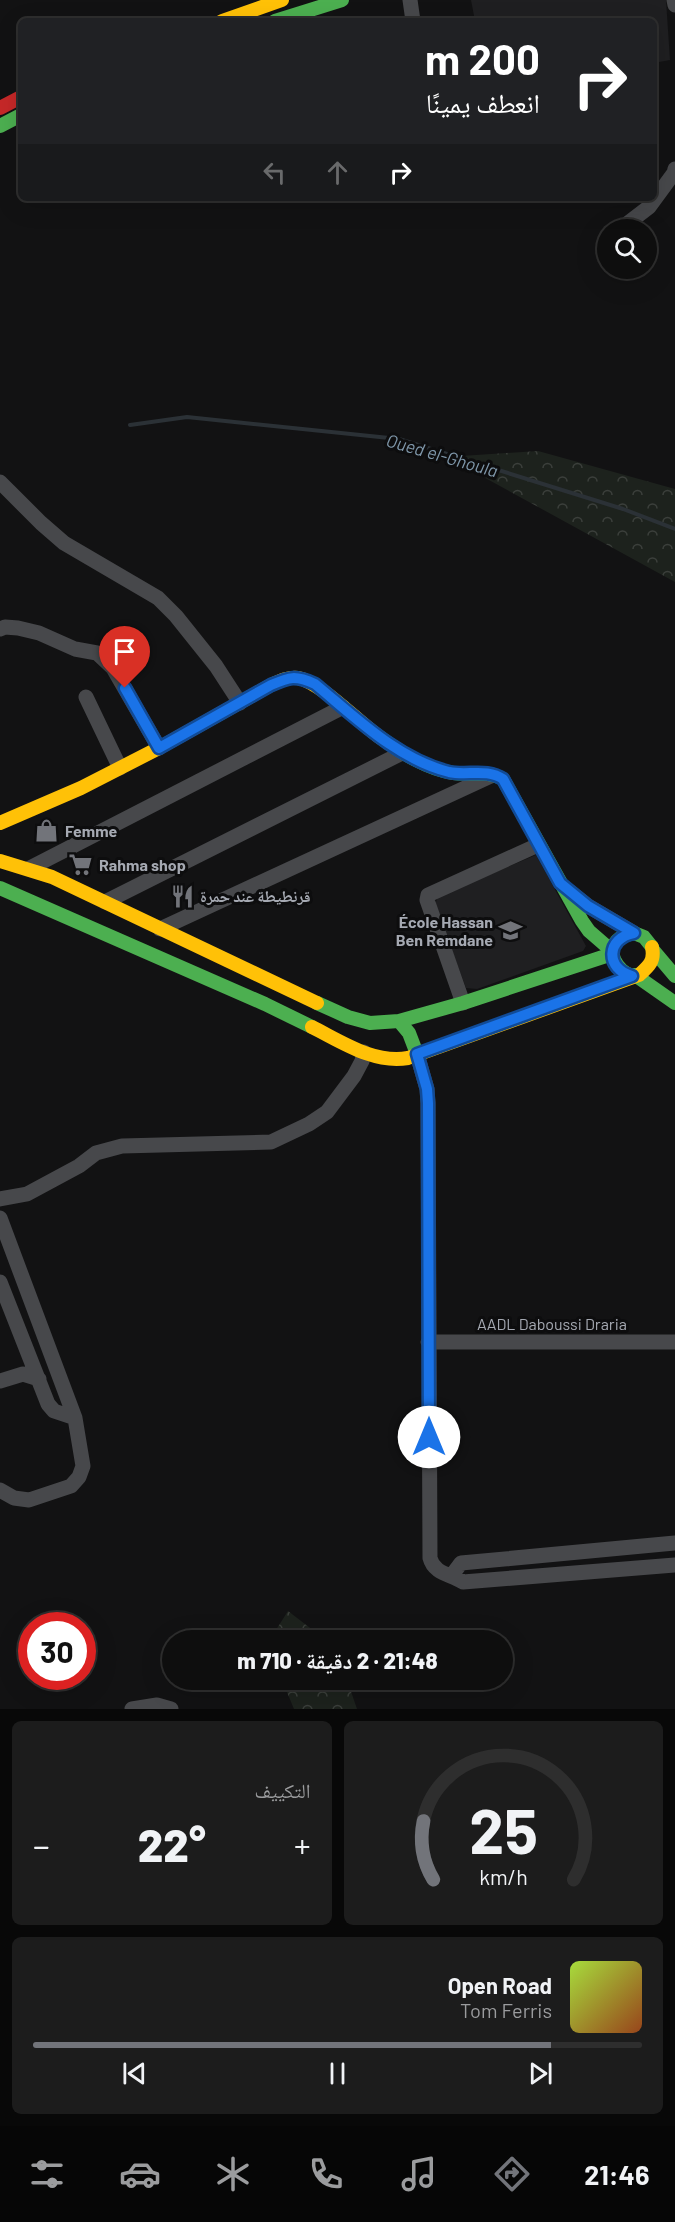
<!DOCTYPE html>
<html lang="ar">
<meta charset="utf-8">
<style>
body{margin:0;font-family:Barlow,"Noto Naskh Arabic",sans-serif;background:#1c1c1c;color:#f1f3f6;direction:rtl;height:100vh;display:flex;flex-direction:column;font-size:22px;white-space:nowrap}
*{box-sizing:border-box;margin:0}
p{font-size:20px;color:#9b9c9e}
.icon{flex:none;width:33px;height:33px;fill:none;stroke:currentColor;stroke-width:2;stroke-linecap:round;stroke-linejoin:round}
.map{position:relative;height:1709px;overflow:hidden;direction:ltr}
.side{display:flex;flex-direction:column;gap:12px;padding:12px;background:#080808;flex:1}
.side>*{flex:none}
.top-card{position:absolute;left:18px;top:18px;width:639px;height:183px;border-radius:9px;box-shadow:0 6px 24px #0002,0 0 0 2px #2e2e2e;direction:rtl;background:#202124;color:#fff;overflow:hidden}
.tools{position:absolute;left:597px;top:219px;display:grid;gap:12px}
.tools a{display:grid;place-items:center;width:60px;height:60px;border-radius:50%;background:#0e0e0e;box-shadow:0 6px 24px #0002,0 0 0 2px #2e2e2e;font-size:30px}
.speed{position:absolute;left:18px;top:1612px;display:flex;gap:12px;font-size:30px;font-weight:700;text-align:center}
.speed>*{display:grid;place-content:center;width:78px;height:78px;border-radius:50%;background:#0e0e0e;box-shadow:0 6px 24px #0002,0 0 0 2px #2e2e2e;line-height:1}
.speed .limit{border:9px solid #d22;background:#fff;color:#111}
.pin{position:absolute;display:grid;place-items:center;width:51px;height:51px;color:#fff;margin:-62px -26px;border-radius:50% 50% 50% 0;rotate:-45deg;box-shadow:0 0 6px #0007}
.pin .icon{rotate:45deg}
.me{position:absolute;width:66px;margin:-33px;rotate:0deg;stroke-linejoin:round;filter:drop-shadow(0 0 4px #0008)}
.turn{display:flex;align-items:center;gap:21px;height:126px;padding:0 18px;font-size:27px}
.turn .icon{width:78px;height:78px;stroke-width:2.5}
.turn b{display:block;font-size:42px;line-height:51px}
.lanes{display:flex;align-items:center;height:57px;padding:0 18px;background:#0003;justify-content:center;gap:30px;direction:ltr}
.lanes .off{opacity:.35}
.big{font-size:45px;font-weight:800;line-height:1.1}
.side .tile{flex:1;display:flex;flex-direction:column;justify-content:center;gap:9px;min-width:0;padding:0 21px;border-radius:9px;background:#1c1c1c}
.side .dial{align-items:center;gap:0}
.dial svg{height:156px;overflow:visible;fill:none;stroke:#2e2e2e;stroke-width:7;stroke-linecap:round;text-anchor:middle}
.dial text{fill:#f1f3f6;stroke:none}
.song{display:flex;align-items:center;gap:18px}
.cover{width:72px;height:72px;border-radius:9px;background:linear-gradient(135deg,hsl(80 70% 55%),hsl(20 70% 35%))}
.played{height:6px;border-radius:3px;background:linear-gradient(90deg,#72747a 85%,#2e2e2e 85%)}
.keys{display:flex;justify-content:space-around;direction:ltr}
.heat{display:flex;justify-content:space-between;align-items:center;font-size:33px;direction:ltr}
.side .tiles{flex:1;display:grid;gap:12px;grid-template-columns:1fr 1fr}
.tile:last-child{grid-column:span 2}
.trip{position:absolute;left:162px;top:1630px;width:351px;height:60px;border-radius:30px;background:#0e0e0e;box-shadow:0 6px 24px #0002,0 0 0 2px #2e2e2e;font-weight:800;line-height:60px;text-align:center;direction:rtl}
.tabs{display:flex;height:96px;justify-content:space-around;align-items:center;background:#060606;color:#9b9c9e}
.tabs .icon{width:42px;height:42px}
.tabs .current{color:#72747a}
.tabs b{font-size:27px;color:#f1f3f6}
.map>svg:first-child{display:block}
</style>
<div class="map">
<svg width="675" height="1709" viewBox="0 0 675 1709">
<defs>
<pattern id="forest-crowns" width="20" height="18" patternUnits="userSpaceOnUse" patternTransform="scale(1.5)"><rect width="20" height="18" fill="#1d221d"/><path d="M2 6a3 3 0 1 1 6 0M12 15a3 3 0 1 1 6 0" fill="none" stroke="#3b3f3b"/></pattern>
</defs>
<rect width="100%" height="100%" fill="#121213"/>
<path fill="#1f1f21" d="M471,0H666L670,60L654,63V21H475Z
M536,855L586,946L583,951L477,989L466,988L435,905L437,899L441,895Z"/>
<path fill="url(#forest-crowns)" d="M538,451L675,489V582L447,457Z
M288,1611L327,1641H269Z
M282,1680H347L357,1709H294Z"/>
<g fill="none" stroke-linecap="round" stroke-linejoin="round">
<path stroke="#2b3136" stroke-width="4" d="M130,425L187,417L399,439L623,509L675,529"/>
<path stroke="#47484b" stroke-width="15" d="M410,0L413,21
M674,0L675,5
M619,230L649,207L674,173L675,169
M0,482L41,523L64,543L158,598L176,616L216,666L240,703
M0,629L5,627L18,628L39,633L75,649L97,653L113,668L159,748
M86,697L120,768
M30,868L343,707
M569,891L588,906L634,933
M105,902L402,753
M160,929L493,775
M463,1003L427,900L428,895L538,845
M417,1054L427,1089L428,1103L430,1558C434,1574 451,1574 463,1582L675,1565
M0,1199L27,1194L79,1166L96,1153L122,1146L271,1142L309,1124L327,1112L354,1076L362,1061L364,1052
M0,1218L75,1418L83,1466L79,1477L71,1486L29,1500L14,1498L0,1490
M0,1282L48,1404L54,1411L75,1418
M428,1342H675
M0,1381L23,1374L39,1379
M452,1575L461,1563L675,1543
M132,1709L157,1705L171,1709"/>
<path stroke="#4caf50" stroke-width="14" d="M275,21L342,0
M0,126L21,115
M381,738C402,753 427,769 453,773C470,775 487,770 503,779L582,921L589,931L612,951
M0,888L265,1004L312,1027
M653,950L675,976
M635,975L675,1003
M632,976C618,971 603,951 620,938C623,936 630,934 634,933L644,937L652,947
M317,1003L348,1017L370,1023L399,1021L463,1003L612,954
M399,1021L409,1033L417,1054"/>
<path stroke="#ffc107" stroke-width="14" d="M222,21L282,0
M0,823L81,788L159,748L271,685C280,681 288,677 298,678C321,682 360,724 381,738
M0,861L52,877L317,1003
M312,1027C342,1042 374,1064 408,1058L639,975C649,966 655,961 652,947"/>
<path stroke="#c62828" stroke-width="14" d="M0,108L21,97"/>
</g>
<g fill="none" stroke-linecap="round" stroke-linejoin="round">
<defs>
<path id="route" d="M125,688L159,748L271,685C290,677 295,675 315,684C355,717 397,759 449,772C467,776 487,768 503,779L560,883L588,906L634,933C606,938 605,969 632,976L417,1054L427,1089L428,1103L429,1437"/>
</defs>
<use href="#route" stroke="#114b97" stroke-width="15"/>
<use href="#route" stroke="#1a73e8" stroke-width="10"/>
</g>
<defs>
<symbol id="shop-bare" viewBox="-9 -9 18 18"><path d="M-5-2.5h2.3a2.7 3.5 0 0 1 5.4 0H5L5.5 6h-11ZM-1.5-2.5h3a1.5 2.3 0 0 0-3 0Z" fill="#72747a" stroke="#0d0d0e" stroke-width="2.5" paint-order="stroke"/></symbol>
<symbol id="supermarket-bare" viewBox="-9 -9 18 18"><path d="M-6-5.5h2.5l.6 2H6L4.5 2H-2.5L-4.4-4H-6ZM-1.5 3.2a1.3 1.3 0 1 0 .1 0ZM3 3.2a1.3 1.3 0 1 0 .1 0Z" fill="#72747a" stroke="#0d0d0e" stroke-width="2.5" paint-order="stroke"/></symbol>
<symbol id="restaurant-bare" viewBox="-9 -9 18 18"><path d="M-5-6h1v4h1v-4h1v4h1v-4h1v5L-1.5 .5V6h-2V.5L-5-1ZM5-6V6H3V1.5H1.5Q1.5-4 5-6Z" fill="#72747a" stroke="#0d0d0e" stroke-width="2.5" paint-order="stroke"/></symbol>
<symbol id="school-bare" viewBox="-9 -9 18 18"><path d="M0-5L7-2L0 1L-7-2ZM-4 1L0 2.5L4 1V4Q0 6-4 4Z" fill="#72747a" stroke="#0d0d0e" stroke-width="2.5" paint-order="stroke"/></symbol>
</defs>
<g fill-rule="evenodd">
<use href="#shop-bare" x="30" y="814" width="33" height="33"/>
<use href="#supermarket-bare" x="64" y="848" width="33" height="33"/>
<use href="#restaurant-bare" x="166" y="880" width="33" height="33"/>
<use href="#school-bare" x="494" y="914" width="33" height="33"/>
</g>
<g text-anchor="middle" stroke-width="6" stroke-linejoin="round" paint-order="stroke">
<g font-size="16" font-weight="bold" fill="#a5a9b2" stroke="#0d0d0e" text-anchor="start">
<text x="65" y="837">Femme</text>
<text x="99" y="871">Rahma shop</text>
<text x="200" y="902">قرنطيطة عند حمرة</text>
<text x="493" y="928" text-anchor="end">École Hassan<tspan x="493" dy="18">Ben Remdane</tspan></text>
</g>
<g font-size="16" fill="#a5a9b2" stroke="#0d0d0e">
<text x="552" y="1330">AADL Daboussi Draria</text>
</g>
<g font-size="18" font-style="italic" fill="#7f97aa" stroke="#0d0d0e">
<text transform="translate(442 456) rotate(16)" y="6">Oued el-Ghoula</text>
</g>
</g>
</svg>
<div class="tools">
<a><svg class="icon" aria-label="search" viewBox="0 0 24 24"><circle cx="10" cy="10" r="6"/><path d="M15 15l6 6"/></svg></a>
</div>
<div class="speed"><div class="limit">30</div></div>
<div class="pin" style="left:125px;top:688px;background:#d93025"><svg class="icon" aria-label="arrive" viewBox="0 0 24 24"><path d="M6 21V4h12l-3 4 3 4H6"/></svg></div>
<svg class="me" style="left:429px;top:1437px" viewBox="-20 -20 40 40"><circle r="19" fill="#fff"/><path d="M0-13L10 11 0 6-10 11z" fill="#1a73e8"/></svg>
<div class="trip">21:48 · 2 دقيقة · 710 m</div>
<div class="top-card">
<div class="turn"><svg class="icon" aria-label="right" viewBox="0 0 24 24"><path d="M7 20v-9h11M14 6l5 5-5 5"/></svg><div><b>200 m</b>انعطف يمينًا</div></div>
<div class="lanes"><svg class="icon off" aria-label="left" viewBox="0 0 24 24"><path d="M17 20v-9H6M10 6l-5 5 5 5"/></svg><svg class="icon off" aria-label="ahead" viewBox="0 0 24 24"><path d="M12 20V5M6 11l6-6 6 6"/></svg><svg class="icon" aria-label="right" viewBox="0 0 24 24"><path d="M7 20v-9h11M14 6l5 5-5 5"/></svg></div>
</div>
</div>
<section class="side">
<div class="tiles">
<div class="tile dial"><svg viewBox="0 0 100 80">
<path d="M14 69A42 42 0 1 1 86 69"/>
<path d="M14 69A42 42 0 0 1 9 39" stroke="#72747a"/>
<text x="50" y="56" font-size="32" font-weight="700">25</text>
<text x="50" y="72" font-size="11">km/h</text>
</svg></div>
<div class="tile"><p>التكييف</p>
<div class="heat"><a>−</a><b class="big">22°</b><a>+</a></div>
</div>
<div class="tile">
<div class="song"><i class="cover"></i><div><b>Open Road</b><p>Tom Ferris</p></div></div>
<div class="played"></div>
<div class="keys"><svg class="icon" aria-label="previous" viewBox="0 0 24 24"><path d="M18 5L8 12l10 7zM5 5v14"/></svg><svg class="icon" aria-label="pause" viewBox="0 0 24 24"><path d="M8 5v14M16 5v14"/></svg><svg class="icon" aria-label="next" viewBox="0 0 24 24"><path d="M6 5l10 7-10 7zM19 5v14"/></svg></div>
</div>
</div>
</section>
<nav class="tabs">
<b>21:46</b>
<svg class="icon current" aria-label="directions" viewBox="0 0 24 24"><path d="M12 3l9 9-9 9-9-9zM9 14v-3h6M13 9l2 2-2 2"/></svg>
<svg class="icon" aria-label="music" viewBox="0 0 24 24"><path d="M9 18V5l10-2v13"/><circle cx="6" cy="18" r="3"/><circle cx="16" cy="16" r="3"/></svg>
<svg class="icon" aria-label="phone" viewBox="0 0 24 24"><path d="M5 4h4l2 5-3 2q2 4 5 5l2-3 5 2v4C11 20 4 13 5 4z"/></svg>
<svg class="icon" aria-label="climate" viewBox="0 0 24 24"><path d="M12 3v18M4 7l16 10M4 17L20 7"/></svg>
<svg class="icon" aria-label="car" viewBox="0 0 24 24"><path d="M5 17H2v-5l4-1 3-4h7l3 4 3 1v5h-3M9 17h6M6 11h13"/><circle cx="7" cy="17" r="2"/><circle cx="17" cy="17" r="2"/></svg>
<svg class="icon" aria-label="filters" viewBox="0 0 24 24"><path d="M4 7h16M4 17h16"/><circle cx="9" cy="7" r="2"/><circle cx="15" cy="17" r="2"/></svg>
</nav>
